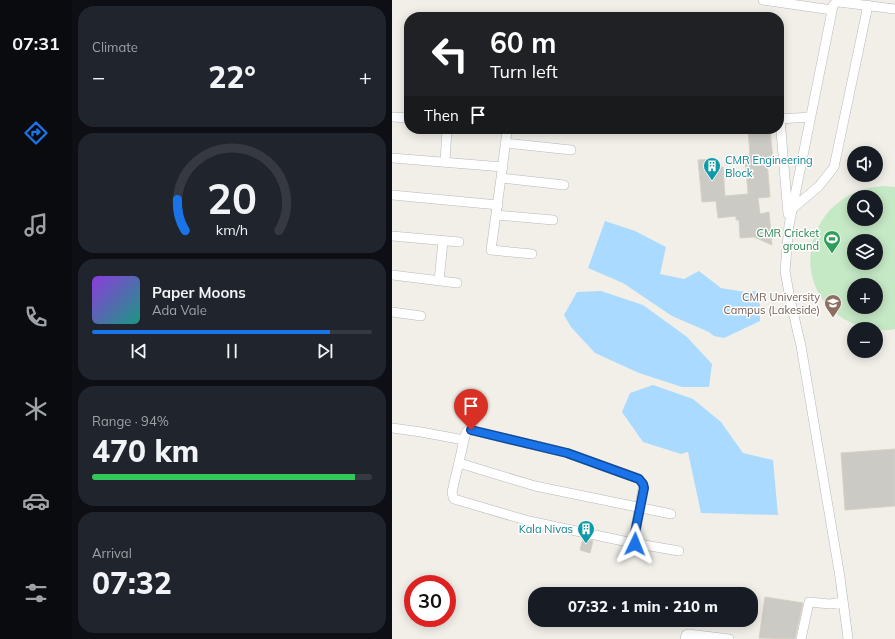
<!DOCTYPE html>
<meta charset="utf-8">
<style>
body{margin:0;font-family:Mulish,sans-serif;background:#20242c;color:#f1f3f6;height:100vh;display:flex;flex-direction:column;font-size:15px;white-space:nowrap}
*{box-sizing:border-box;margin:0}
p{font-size:13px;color:#9ea1a6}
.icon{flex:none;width:22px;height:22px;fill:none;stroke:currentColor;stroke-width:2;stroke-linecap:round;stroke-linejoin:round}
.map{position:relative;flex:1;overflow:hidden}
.drawer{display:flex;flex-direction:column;gap:6px;padding:6px;background:#0d0f14;width:320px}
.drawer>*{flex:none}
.banner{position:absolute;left:12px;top:12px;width:380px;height:122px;border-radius:16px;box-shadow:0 2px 10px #0003;background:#202124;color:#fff;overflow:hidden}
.fabs{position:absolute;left:455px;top:146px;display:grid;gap:8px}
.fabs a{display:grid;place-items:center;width:36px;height:36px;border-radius:50%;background:#171b24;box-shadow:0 2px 10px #0003;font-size:20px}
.speed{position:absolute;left:12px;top:575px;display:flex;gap:8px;font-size:20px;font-weight:700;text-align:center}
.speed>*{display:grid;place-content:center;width:52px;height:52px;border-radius:50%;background:#171b24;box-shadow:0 2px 10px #0003;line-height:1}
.speed .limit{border:6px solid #d22;background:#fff;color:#111}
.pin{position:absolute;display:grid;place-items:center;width:34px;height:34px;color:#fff;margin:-41px -17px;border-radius:50% 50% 50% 0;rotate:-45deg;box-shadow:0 0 4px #0007}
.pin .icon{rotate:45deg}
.me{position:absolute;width:44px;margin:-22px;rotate:2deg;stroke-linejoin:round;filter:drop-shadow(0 0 3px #0008)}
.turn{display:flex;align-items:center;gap:14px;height:84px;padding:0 20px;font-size:18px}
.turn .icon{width:52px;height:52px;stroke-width:2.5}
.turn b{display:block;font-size:28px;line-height:34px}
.then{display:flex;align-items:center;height:38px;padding:0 20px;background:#0003;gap:8px;font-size:15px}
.big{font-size:30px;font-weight:800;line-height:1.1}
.drawer .widget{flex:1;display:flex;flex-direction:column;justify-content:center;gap:6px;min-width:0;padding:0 14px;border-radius:16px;background:#20242c}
.drawer .dial{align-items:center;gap:0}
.dial svg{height:104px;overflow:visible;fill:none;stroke:#363941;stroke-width:7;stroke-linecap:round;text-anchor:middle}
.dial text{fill:#f1f3f6;stroke:none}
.song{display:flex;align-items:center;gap:12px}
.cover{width:48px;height:48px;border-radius:6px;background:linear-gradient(135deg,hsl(270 70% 55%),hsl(170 70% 35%))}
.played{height:4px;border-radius:2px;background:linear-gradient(90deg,#1a73e8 85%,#363941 85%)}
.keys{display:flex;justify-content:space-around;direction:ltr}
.heat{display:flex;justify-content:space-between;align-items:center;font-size:22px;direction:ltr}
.charge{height:6px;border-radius:3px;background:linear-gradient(90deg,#34c759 94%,#363941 0)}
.trip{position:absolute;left:136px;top:587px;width:230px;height:40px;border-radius:16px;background:#171b24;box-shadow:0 2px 10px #0003;font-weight:800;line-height:40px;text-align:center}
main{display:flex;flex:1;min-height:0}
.menu{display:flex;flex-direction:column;width:72px;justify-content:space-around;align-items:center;background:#090b0e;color:#9ea1a6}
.menu .icon{width:28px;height:28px}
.menu .selected{color:#1a73e8}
.menu b{font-size:18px;color:#f1f3f6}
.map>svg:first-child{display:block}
</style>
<main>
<nav class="menu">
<b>07:31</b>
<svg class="icon selected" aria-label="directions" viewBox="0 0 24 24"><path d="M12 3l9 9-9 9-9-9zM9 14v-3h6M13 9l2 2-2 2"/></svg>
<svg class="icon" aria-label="music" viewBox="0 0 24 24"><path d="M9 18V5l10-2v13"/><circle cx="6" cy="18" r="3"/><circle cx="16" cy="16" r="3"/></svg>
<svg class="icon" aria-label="phone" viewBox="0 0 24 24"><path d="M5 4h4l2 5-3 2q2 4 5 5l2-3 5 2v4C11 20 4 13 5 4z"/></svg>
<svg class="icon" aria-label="climate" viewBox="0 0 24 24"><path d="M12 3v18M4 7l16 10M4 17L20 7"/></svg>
<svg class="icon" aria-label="car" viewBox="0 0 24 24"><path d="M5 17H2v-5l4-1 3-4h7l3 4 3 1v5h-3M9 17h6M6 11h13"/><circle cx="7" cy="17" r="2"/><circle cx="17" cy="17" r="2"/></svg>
<svg class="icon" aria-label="filters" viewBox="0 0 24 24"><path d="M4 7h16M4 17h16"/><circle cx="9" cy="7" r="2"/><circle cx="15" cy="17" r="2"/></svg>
</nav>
<section class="drawer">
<div class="widget"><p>Climate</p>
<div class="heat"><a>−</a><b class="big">22°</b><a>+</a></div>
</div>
<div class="widget dial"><svg viewBox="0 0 100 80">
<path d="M14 69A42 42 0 1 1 86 69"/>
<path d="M14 69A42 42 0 0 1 8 45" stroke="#1a73e8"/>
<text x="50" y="56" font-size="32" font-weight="700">20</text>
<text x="50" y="72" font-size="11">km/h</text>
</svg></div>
<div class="widget">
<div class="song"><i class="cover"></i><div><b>Paper Moons</b><p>Ada Vale</p></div></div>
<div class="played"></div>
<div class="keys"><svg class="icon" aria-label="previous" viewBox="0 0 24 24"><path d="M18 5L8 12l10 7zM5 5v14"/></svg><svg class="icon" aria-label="pause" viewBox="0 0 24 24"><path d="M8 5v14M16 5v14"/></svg><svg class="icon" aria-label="next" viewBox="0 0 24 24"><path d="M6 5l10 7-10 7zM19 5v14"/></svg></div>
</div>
<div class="widget"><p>Range · 94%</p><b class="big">470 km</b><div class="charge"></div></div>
<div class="widget"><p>Arrival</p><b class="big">07:32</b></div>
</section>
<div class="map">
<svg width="503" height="639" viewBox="0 0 503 639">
<rect width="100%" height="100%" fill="#f1efe8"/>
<path fill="#c5e8c5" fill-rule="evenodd" d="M490,186L503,187V329C496,331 488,330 483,329C475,328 469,328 462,324C391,294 411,192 490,186ZM462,197H484V219H462ZM462,241H484V263H462ZM462,285H484V307H462Z"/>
<path fill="#aadaff" d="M213,221L243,231L274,247L268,274L292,279L307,271L329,288L353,292L364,291L368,305V321L332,338L322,336L317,332L280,316L231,283L196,268Z
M209,291L251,305L295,337L320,364L317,387H290L247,373L203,353L179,327L172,315L185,292Z
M261,385L301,399L329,422L351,453L381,460L386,515L309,513L296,452L289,454L251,442L230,412L238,393Z"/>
<path fill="#cccac5" stroke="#d6d1c6" d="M356,129H378L381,160L375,161L378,197L366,198L368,214L377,212L380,245L362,237L348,238L347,220H344V216L326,218L324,201L310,202L306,160L319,159V168L331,167L333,196L356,194L353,155H358Z
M503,449V506L453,510L449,453Z
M191,538L201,541L198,553L188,550Z
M373,597L411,603L403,639L367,638Z"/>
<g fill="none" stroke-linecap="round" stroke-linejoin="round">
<defs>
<path id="minor" d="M371,0L440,10
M0,117L17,118
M387,119L419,117
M388,119L396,214
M115,131L109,178L99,250L140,254
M113,143L179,150
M0,158L111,167
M53,162L55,129
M109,178L172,185
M0,195L106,205
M400,209L427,186L442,167L476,5
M104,215L161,220
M0,236L67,242
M0,275L65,283
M47,281L51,241
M0,312L29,316
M0,428L29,432L72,440
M79,430L175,453L247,479L251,484V488L241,543L137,521L62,499L61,497L60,492L73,436L75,431Z
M67,463L143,486L279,514
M241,543L287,551
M293,639L294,635L296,634L337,639
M409,639L417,602L438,604L451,602
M456,639L448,577L409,346L398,299L393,271L397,225L441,6L444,2H447L503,9"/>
</defs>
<use href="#minor" stroke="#b5b8bc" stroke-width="10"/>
<use href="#minor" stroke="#fff" stroke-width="9"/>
</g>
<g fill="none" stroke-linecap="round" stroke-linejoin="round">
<defs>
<path id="route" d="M79,430L175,453L247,479L251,484L252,488L241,543L243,544"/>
</defs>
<use href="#route" stroke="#114b97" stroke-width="10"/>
<use href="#route" stroke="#1a73e8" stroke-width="7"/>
</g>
<defs>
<symbol id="building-pin" viewBox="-11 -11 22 30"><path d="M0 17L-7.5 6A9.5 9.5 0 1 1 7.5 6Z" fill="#0f9aa8" stroke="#fff"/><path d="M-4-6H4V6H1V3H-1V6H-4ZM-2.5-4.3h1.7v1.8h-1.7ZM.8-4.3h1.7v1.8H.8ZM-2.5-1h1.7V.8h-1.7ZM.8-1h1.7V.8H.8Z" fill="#fff"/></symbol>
<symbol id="stadium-pin" viewBox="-11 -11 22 30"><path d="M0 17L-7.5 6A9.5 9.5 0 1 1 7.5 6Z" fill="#2e9e5b" stroke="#fff"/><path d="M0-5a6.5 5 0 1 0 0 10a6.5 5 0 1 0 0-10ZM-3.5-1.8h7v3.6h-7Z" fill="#fff"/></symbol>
<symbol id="university-pin" viewBox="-11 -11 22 30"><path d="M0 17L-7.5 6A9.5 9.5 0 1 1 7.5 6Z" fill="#8d6e63" stroke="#fff"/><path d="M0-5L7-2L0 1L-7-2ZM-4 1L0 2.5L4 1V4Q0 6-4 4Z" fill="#fff"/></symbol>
</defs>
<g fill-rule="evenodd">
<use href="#building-pin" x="310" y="156" width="20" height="27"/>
<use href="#stadium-pin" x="430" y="229" width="20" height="27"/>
<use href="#university-pin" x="431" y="293" width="20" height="27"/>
<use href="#building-pin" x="184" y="519" width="20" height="27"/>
</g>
<g text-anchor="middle" stroke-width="3" stroke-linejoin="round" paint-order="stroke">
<g font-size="11" fill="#0d838f" stroke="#fff" text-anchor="start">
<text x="333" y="164">CMR Engineering<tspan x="333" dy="13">Block</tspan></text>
<text x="181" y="533" text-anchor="end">Kala Nivas</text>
</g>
<g font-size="11" fill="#27864d" stroke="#fff" text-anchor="end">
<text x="427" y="237">CMR Cricket<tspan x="427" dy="13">ground</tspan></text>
</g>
<g font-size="11" fill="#785e54" stroke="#fff" text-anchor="end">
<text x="428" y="301">CMR University<tspan x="428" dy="13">Campus (Lakeside)</tspan></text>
</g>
</g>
</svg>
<div class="fabs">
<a><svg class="icon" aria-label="sound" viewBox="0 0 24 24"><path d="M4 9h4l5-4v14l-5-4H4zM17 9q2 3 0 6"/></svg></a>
<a><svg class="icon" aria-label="search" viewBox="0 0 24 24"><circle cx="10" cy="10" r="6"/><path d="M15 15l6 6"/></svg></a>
<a><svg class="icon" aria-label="layers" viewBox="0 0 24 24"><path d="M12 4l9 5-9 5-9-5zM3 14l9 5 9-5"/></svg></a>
<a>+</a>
<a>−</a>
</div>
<div class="speed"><div class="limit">30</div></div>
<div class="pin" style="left:79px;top:430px;background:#d93025"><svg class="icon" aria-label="arrive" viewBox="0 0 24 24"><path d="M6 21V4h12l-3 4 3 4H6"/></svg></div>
<svg class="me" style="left:243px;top:544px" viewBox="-20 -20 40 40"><path d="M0-17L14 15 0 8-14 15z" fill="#1a73e8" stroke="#fff" stroke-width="4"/></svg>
<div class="trip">07:32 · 1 min · 210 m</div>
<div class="banner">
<div class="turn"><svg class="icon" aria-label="left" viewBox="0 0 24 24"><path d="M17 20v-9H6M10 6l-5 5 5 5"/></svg><div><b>60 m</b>Turn left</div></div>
<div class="then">Then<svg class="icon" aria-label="arrive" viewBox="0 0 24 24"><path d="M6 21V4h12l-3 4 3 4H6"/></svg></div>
</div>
</div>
</main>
